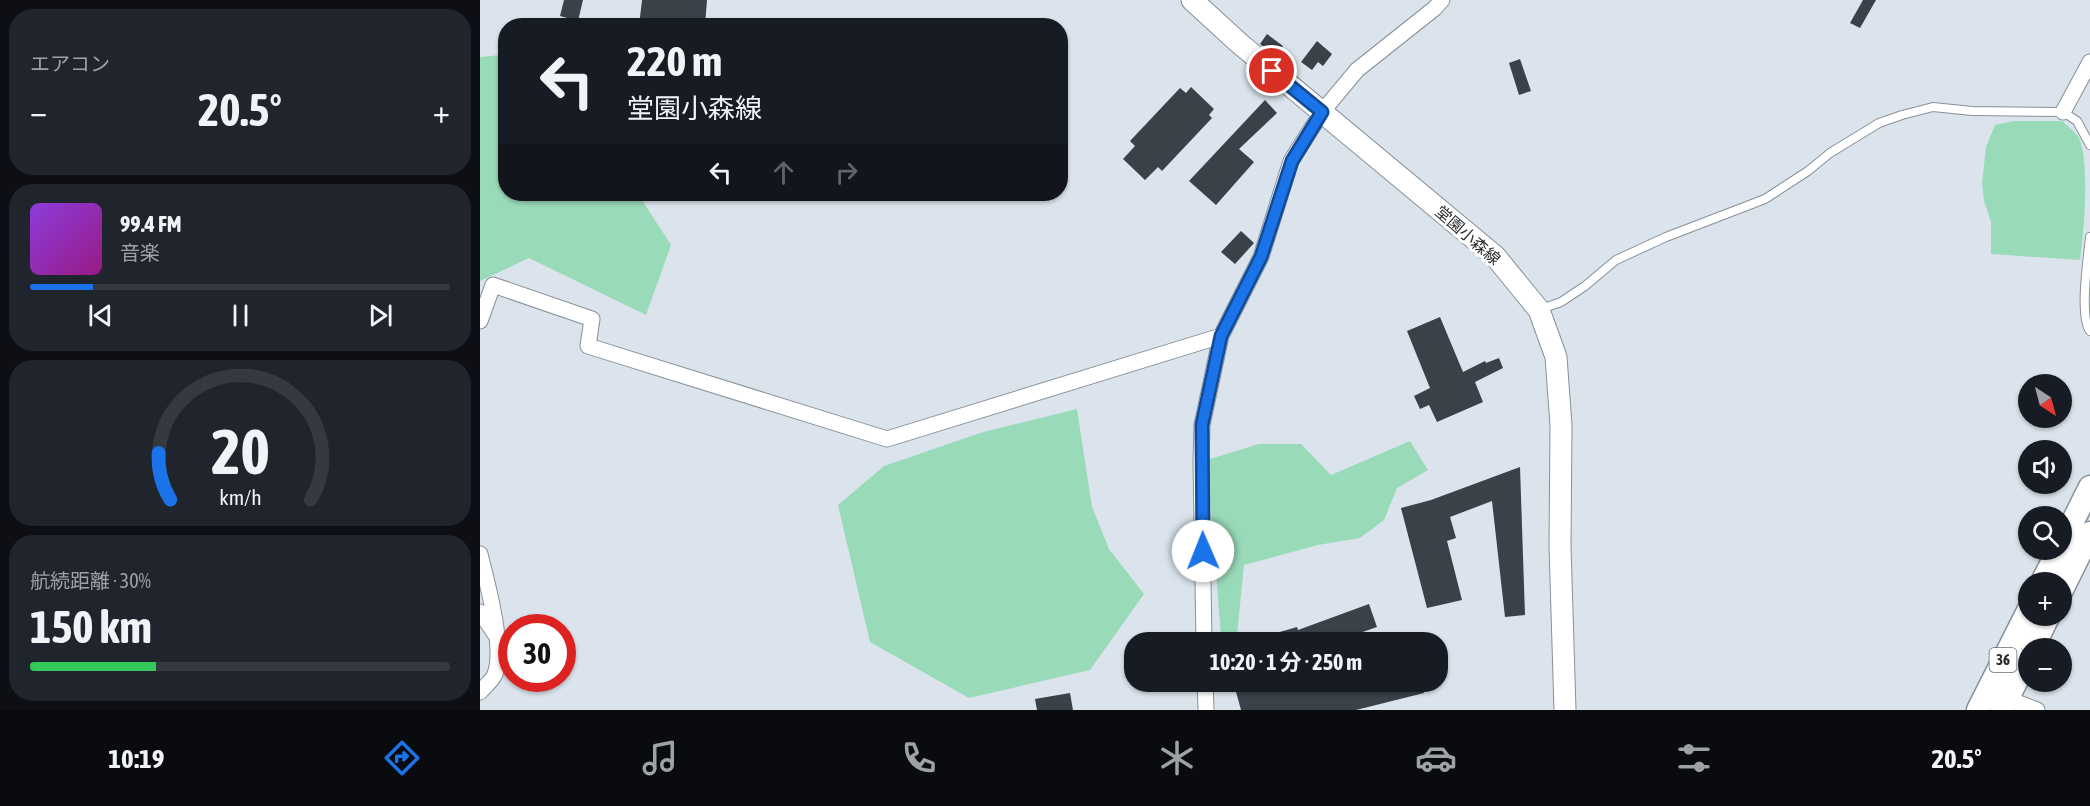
<!DOCTYPE html>
<html lang="ja">
<meta charset="utf-8">
<style>
body{margin:0;font-family:"Asap Condensed","Noto Sans JP",sans-serif;background:#20242c;color:#f1f3f6;height:100vh;display:flex;flex-direction:column;font-size:22px;white-space:nowrap}
*{box-sizing:border-box;margin:0}
p{font-size:20px;color:#9ea1a6}
.icon{flex:none;width:33px;height:33px;fill:none;stroke:currentColor;stroke-width:2;stroke-linecap:round;stroke-linejoin:round}
.map{position:relative;flex:1;overflow:hidden}
.side{display:flex;flex-direction:column;gap:9px;padding:9px;background:#0d0f14;width:480px}
.side>*{flex:none}
.guide{position:absolute;left:18px;top:18px;width:570px;height:183px;border-radius:24px;box-shadow:0 2px 4px #0004;background:#171b24;color:#f1f3f6;overflow:hidden}
.needle{width:39px;rotate:144deg}
.tools{position:absolute;left:1538px;top:374px;display:grid;gap:12px}
.tools a{display:grid;place-items:center;width:54px;height:54px;border-radius:50%;background:#171b24;box-shadow:0 2px 4px #0004;font-size:30px}
.speed{position:absolute;left:18px;top:614px;display:flex;gap:12px;font-size:30px;font-weight:700;text-align:center}
.speed>*{display:grid;place-content:center;width:78px;height:78px;border-radius:50%;background:#171b24;box-shadow:0 2px 4px #0004;line-height:1}
.speed .limit{border:9px solid #d22;background:#fff;color:#111}
.pin{position:absolute;display:grid;place-items:center;width:51px;height:51px;color:#fff;margin:-26px;border:3px solid #fff;border-radius:50%;box-shadow:0 2px 6px #0007}
.me{position:absolute;width:66px;margin:-33px;rotate:359deg;stroke-linejoin:round;filter:drop-shadow(0 0 4px #0008)}
.turn{display:flex;align-items:center;gap:21px;height:126px;padding:0 30px;font-size:27px}
.turn .icon{width:78px;height:78px;stroke-width:2.5}
.turn b{display:block;font-size:42px;line-height:51px}
.lanes{display:flex;align-items:center;height:57px;padding:0 30px;background:#0003;justify-content:center;gap:30px;direction:ltr}
.lanes .off{opacity:.35}
.big{font-size:45px;font-weight:700;line-height:1.1}
.side .tile{flex:1;display:flex;flex-direction:column;justify-content:center;gap:9px;min-width:0;padding:0 21px;border-radius:24px;background:#20242c}
.side .dial{align-items:center;gap:0}
.dial svg{height:156px;overflow:visible;fill:none;stroke:#363941;stroke-width:7;stroke-linecap:round;text-anchor:middle}
.dial text{fill:#f1f3f6;stroke:none}
.song{display:flex;align-items:center;gap:18px}
.cover{width:72px;height:72px;border-radius:9px;background:linear-gradient(135deg,hsl(270 70% 55%),hsl(310 70% 35%))}
.played{height:6px;border-radius:3px;background:linear-gradient(90deg,#1a73e8 15%,#363941 15%)}
.keys{display:flex;justify-content:space-around;direction:ltr}
.heat{display:flex;justify-content:space-between;align-items:center;font-size:33px;direction:ltr}
.charge{height:9px;border-radius:4px;background:linear-gradient(90deg,#34c759 30%,#363941 0)}
.trip{position:absolute;left:644px;top:632px;width:324px;height:60px;border-radius:24px;background:#171b24;box-shadow:0 2px 4px #0004;font-weight:700;line-height:60px;text-align:center}
.menu{display:flex;height:96px;justify-content:space-around;align-items:center;background:#090b0e;color:#9ea1a6}
.menu .icon{width:42px;height:42px}
.menu .on{color:#1a73e8}
.menu b{font-size:27px;color:#f1f3f6}
main{display:flex;flex:1;min-height:0}
.map>svg:first-child{display:block}
</style>
<main>
<section class="side">
<div class="tile"><p>エアコン</p>
<div class="heat"><a>−</a><b class="big">20.5°</b><a>+</a></div>
</div>
<div class="tile">
<div class="song"><i class="cover"></i><div><b>99.4 FM</b><p>音楽</p></div></div>
<div class="played"></div>
<div class="keys"><svg class="icon" aria-label="previous" viewBox="0 0 24 24"><path d="M18 5L8 12l10 7zM5 5v14"/></svg><svg class="icon" aria-label="pause" viewBox="0 0 24 24"><path d="M8 5v14M16 5v14"/></svg><svg class="icon" aria-label="next" viewBox="0 0 24 24"><path d="M6 5l10 7-10 7zM19 5v14"/></svg></div>
</div>
<div class="tile dial"><svg viewBox="0 0 100 80">
<path d="M14 69A42 42 0 1 1 86 69"/>
<path d="M14 69A42 42 0 0 1 8 45" stroke="#1a73e8"/>
<text x="50" y="56" font-size="32" font-weight="700">20</text>
<text x="50" y="72" font-size="11">km/h</text>
</svg></div>
<div class="tile"><p>航続距離 · 30%</p><b class="big">150 km</b><div class="charge"></div></div>
</section>
<div class="map">
<svg width="1610" height="710" viewBox="0 0 1610 710">
<rect width="100%" height="100%" fill="#dbe4ec"/>
<path fill="#99dab9" d="M21,55L26,56V194H158L191,245L166,315L49,258L0,281V57Z
M1534,121H1582C1588,126 1595,132 1599,138C1610,163 1604,231 1600,260L1511,254V222L1504,201L1502,183L1506,147L1515,125Z
M597,409L612,507L629,549L664,594L610,670L489,698L390,642L358,505L404,466L503,432Z
M930,441L948,470L917,488L904,520L880,538L838,545L764,565L757,635L741,636L727,460L779,444H821L851,475Z"/>
<path fill="#3a4148" d="M84,0H103L98,21L80,16Z
M162,0H227L225,26H159Z
M1383,0H1396L1380,28L1370,23Z
M787,34L803,46L796,56L780,44Z
M837,41L852,54L843,66L838,62L832,70L821,62Z
M1040,59L1051,91L1039,95L1029,63Z
M711,87L734,109L729,115L732,118L682,171L678,167L665,180L643,159L655,146L650,141L700,88L706,93Z
M785,100L797,113L759,149L774,162L736,205L709,181Z
M761,231L774,243L755,264L741,252Z
M960,317L983,372L1005,361L1006,363L1019,358L1023,368L995,382L1003,402L957,422L949,405L940,409L934,396L950,388L927,331Z
M1040,467L1045,615L1025,617L1012,501L970,517L976,538L967,541L982,600L947,608L921,508L951,500Z
M889,604L897,627L854,642H776L775,639L817,627L818,630Z
M753,681H941L944,693L876,710H761Z
M590,693L593,710H557L555,699Z"/>
<g fill="none" stroke-linecap="round" stroke-linejoin="round">
<defs>
<path id="service" d="M1610,237C1608,256 1599,317 1610,331
M1061,309L1081,302L1105,286L1136,260L1186,237L1285,199L1328,171L1350,153L1399,123L1422,115L1453,107L1492,111L1583,112L1597,121L1610,145"/>
<path id="minor" d="M1583,112L1610,62
M0,321L13,285L112,319L108,346L407,439L741,336
M0,554C7,582 25,648 15,674C13,680 4,687 0,692
M0,612L15,634
M724,642L721,461L722,425L741,336L781,257L811,161L842,112L877,70L955,8L962,0
M725,681L726,710
M1528,699L1557,710"/>
<path id="secondary" d="M712,0L759,43L1015,256L1059,310L1076,357L1081,425L1080,546L1085,710"/>
<path id="primary" d="M1581,545L1610,487
M1562,582L1579,549
M1581,592L1610,533
M1553,648L1569,615
M1498,710L1548,611
M1522,710L1548,658"/>
</defs>
<use href="#service" stroke="#889098" stroke-width="10"/>
<use href="#minor" stroke="#889098" stroke-width="17"/>
<use href="#secondary" stroke="#889098" stroke-width="23"/>
<use href="#primary" stroke="#889098" stroke-width="25"/>
<use href="#service" stroke="#fff" stroke-width="8"/>
<use href="#minor" stroke="#fff" stroke-width="15"/>
<use href="#secondary" stroke="#fff" stroke-width="21"/>
<use href="#primary" stroke="#fff" stroke-width="22"/>
</g>
<g fill="none" stroke-linecap="round" stroke-linejoin="round">
<defs>
<path id="route" d="M723,551L722,425L741,336L781,257L812,161L842,112L792,71"/>
</defs>
<use href="#route" stroke="#114b97" stroke-width="15"/>
<use href="#route" stroke="#1a73e8" stroke-width="10"/>
</g>
<g text-anchor="middle" stroke-width="6" stroke-linejoin="round" paint-order="stroke">
<rect fill="#fff" stroke="#686b6d" stroke-width="1.5" x="1509.5" y="648" width="27" height="24" rx="4.5"/>
<g font-size="15" font-weight="bold" fill="#282b2e">
<text x="1523" y="665">36</text>
</g>
<g font-size="16" fill="#282b2e" stroke="#fff">
<text transform="translate(988 235) rotate(41)" y="6">堂園小森線</text>
</g>
</g>
</svg>
<div class="tools">
<a><svg class="needle" viewBox="-14 -14 28 28"><path d="M0-13l5 13h-10z" fill="#e53935"/><path d="M0 13l5-13h-10z" fill="#9ea1a6"/></svg></a>
<a><svg class="icon" aria-label="sound" viewBox="0 0 24 24"><path d="M4 9h4l5-4v14l-5-4H4zM17 9q2 3 0 6"/></svg></a>
<a><svg class="icon" aria-label="search" viewBox="0 0 24 24"><circle cx="10" cy="10" r="6"/><path d="M15 15l6 6"/></svg></a>
<a>+</a>
<a>−</a>
</div>
<div class="speed"><div class="limit">30</div></div>
<div class="pin" style="left:792px;top:71px;background:#d93025"><svg class="icon" aria-label="arrive" viewBox="0 0 24 24"><path d="M6 21V4h12l-3 4 3 4H6"/></svg></div>
<svg class="me" style="left:723px;top:551px" viewBox="-20 -20 40 40"><circle r="19" fill="#fff"/><path d="M0-13L10 11 0 6-10 11z" fill="#1a73e8"/></svg>
<div class="trip">10:20 · 1 分 · 250 m</div>
<div class="guide">
<div class="turn"><svg class="icon" aria-label="left" viewBox="0 0 24 24"><path d="M17 20v-9H6M10 6l-5 5 5 5"/></svg><div><b>220 m</b>堂園小森線</div></div>
<div class="lanes"><svg class="icon" aria-label="left" viewBox="0 0 24 24"><path d="M17 20v-9H6M10 6l-5 5 5 5"/></svg><svg class="icon off" aria-label="ahead" viewBox="0 0 24 24"><path d="M12 20V5M6 11l6-6 6 6"/></svg><svg class="icon off" aria-label="right" viewBox="0 0 24 24"><path d="M7 20v-9h11M14 6l5 5-5 5"/></svg></div>
</div>
</div>
</main>
<nav class="menu">
<b>10:19</b>
<svg class="icon on" aria-label="directions" viewBox="0 0 24 24"><path d="M12 3l9 9-9 9-9-9zM9 14v-3h6M13 9l2 2-2 2"/></svg>
<svg class="icon" aria-label="music" viewBox="0 0 24 24"><path d="M9 18V5l10-2v13"/><circle cx="6" cy="18" r="3"/><circle cx="16" cy="16" r="3"/></svg>
<svg class="icon" aria-label="phone" viewBox="0 0 24 24"><path d="M5 4h4l2 5-3 2q2 4 5 5l2-3 5 2v4C11 20 4 13 5 4z"/></svg>
<svg class="icon" aria-label="climate" viewBox="0 0 24 24"><path d="M12 3v18M4 7l16 10M4 17L20 7"/></svg>
<svg class="icon" aria-label="car" viewBox="0 0 24 24"><path d="M5 17H2v-5l4-1 3-4h7l3 4 3 1v5h-3M9 17h6M6 11h13"/><circle cx="7" cy="17" r="2"/><circle cx="17" cy="17" r="2"/></svg>
<svg class="icon" aria-label="filters" viewBox="0 0 24 24"><path d="M4 7h16M4 17h16"/><circle cx="9" cy="7" r="2"/><circle cx="15" cy="17" r="2"/></svg>
<b>20.5°</b>
</nav>
